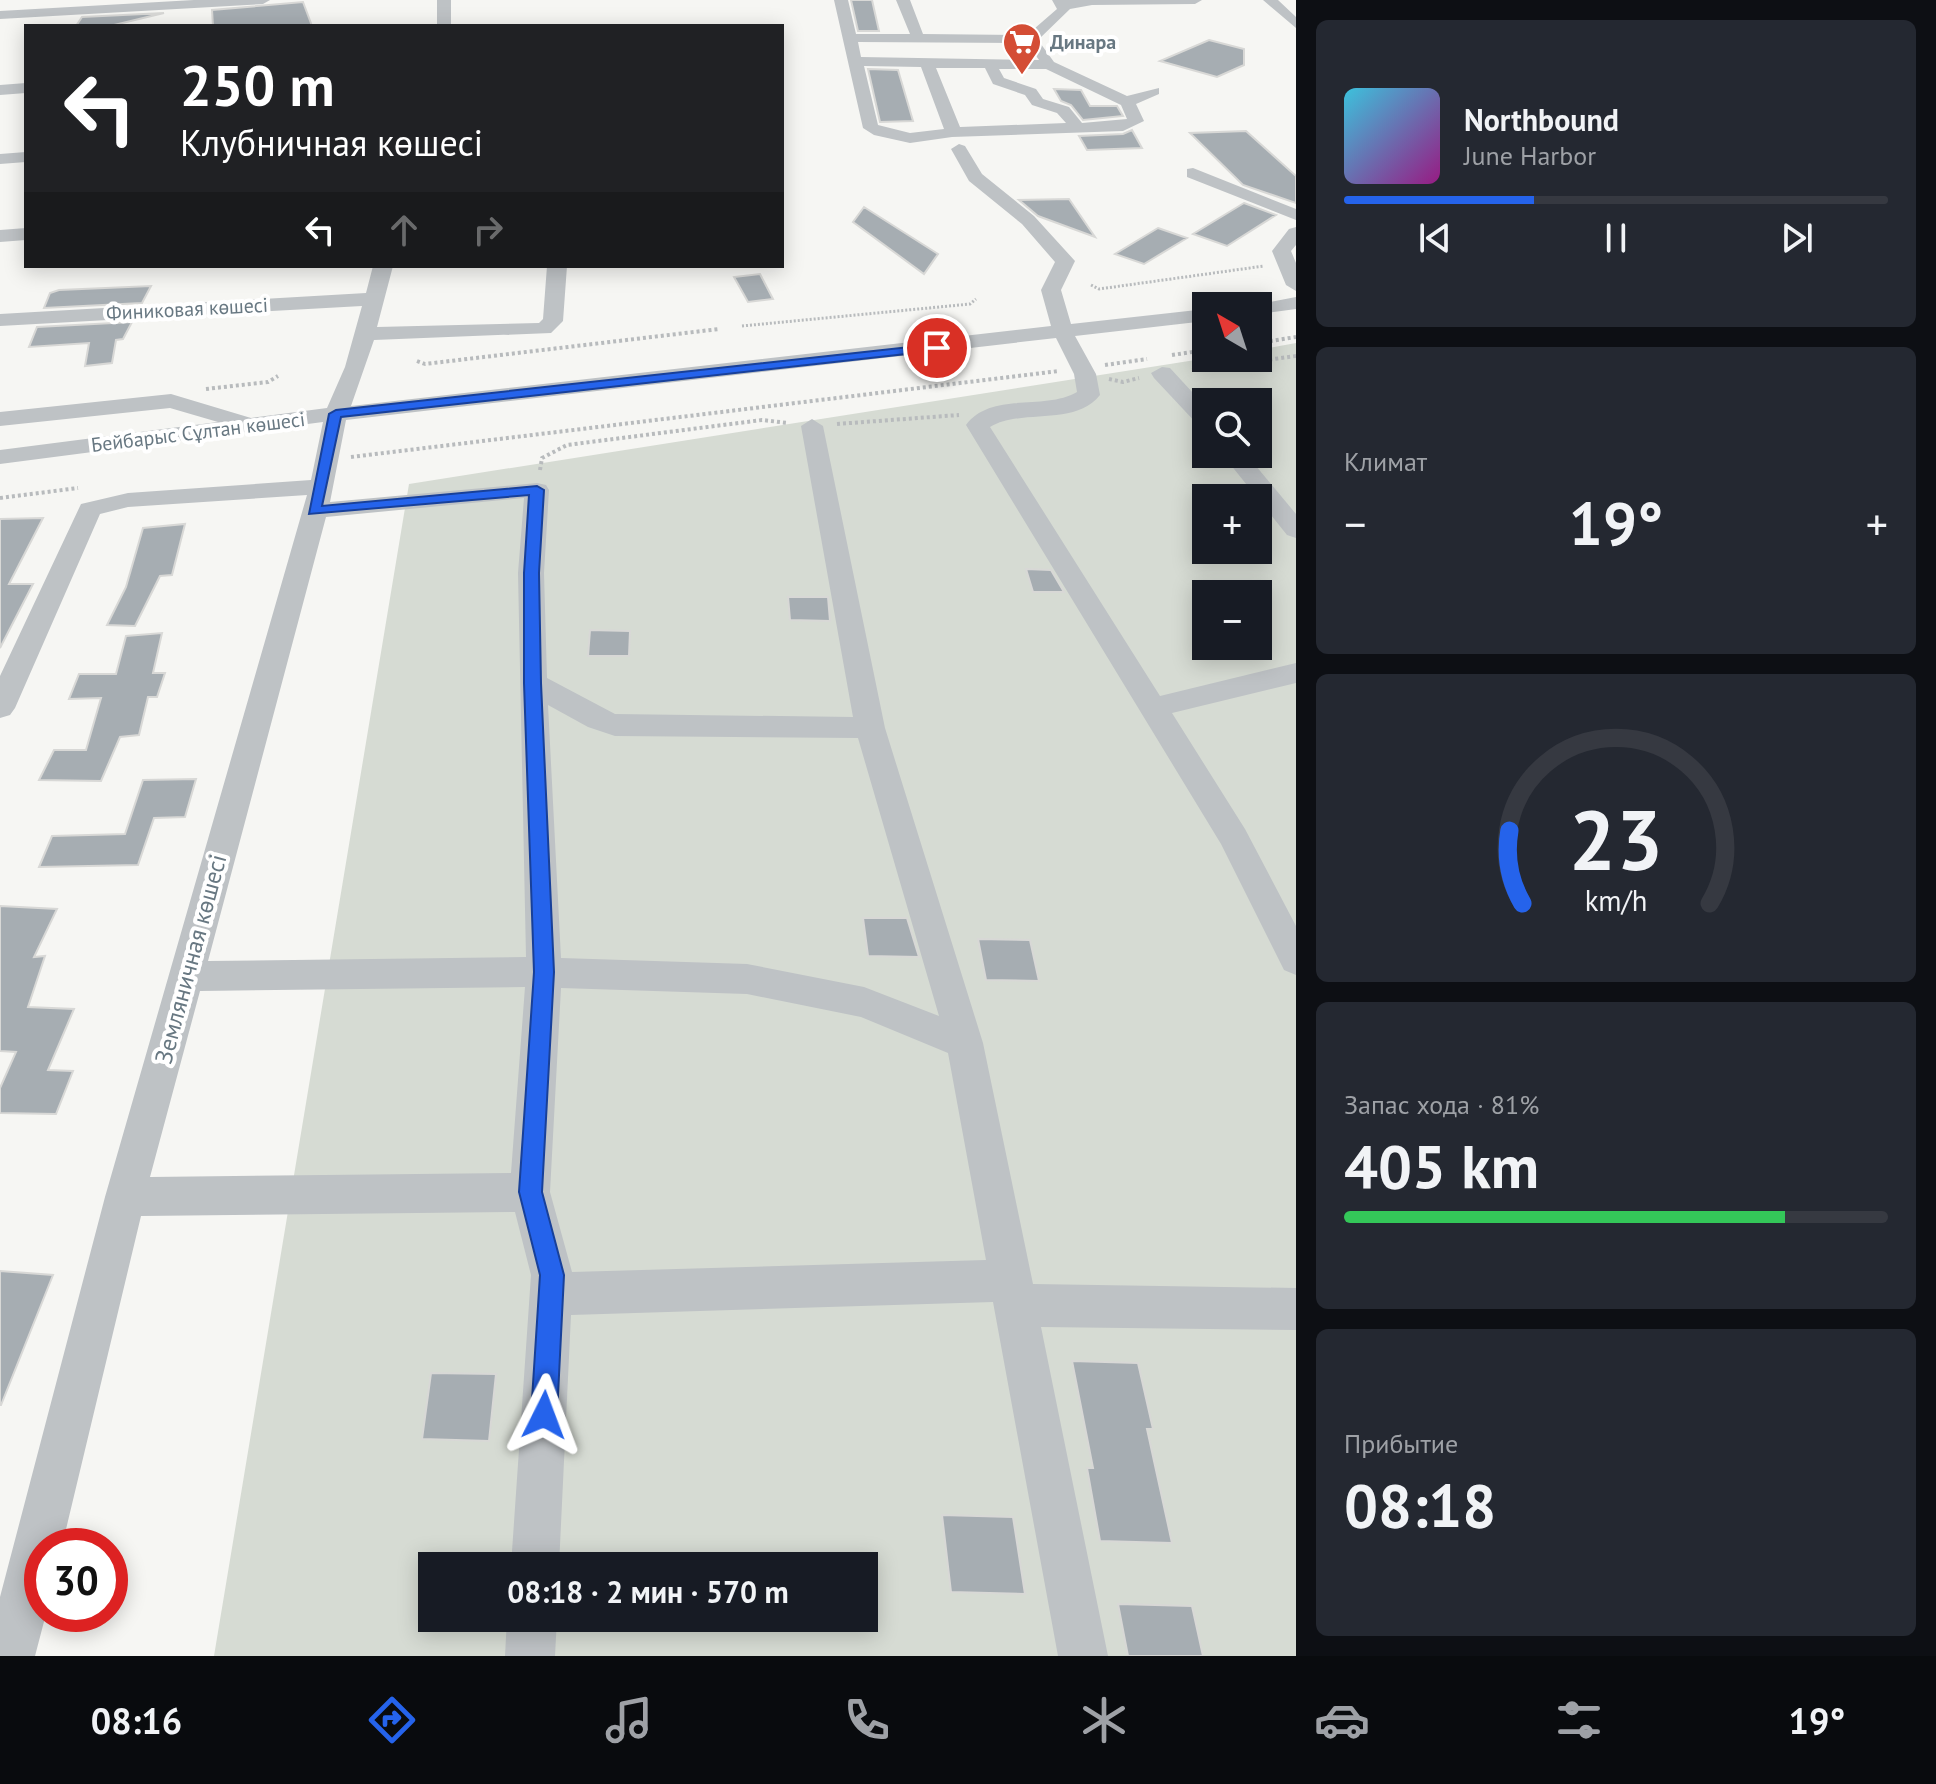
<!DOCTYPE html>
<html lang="ru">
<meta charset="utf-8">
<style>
body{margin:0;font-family:"PT Sans",sans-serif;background:#242831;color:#f1f3f6;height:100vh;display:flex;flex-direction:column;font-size:30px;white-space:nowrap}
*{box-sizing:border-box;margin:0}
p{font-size:26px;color:#9ea1a6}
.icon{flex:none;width:44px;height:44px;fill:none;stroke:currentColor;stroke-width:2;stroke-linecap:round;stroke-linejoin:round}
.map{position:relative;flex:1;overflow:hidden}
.panel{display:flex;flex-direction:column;gap:20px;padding:20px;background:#0d0f14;width:640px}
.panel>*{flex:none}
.banner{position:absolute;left:24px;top:24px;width:760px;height:244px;border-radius:0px;box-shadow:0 4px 20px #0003;background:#202124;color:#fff;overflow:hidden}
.needle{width:52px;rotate:321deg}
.tools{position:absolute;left:1192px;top:292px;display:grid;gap:16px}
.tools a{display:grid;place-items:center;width:80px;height:80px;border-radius:0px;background:#171b24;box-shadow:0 4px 20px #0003;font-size:40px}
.speed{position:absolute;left:24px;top:1528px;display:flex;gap:16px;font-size:40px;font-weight:700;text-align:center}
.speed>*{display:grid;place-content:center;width:104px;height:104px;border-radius:50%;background:#171b24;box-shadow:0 4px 20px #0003;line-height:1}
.speed .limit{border:12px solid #d22;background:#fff;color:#111}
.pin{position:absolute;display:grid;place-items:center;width:68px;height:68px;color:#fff;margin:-34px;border:4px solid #fff;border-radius:50%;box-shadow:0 2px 8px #0007}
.me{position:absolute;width:88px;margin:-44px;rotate:3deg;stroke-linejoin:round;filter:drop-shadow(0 0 6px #0008)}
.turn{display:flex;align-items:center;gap:28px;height:168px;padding:0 24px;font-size:36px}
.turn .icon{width:104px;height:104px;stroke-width:2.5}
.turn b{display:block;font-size:56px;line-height:68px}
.lanes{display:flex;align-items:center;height:76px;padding:0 24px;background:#0003;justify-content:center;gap:40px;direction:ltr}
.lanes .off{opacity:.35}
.big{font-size:60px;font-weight:800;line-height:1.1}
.panel .widget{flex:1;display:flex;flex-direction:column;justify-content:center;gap:12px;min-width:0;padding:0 28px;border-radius:12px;background:#242831}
.panel .dial{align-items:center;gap:0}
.dial svg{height:208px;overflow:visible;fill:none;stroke:#363941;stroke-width:7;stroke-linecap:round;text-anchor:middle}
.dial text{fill:#f1f3f6;stroke:none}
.song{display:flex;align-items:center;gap:24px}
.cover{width:96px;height:96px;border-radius:12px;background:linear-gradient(135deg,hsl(190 70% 55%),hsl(310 70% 35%))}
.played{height:8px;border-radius:4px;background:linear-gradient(90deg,#2563eb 35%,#363941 35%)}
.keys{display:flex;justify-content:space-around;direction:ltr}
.heat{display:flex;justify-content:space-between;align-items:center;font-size:44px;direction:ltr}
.charge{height:12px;border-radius:6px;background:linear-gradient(90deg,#34c759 81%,#363941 0)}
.trip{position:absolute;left:418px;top:1552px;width:460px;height:80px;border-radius:0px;background:#171b24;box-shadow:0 4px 20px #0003;font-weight:800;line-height:80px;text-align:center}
.dock{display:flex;height:128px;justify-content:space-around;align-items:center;background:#090b0e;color:#9ea1a6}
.dock .icon{width:56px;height:56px}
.dock .selected{color:#2563eb}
.dock b{font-size:36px;color:#f1f3f6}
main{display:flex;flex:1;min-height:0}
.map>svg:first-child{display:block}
</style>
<main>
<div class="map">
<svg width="1296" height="1656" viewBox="0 0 1296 1656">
<rect width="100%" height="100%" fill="#f6f6f3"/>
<path fill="#d6dbd3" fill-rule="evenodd" d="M1296,343V1656H214L409,484L1208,358H1258V350ZM1206,402H1258V454H1206ZM1206,498H1258V550H1206ZM1206,594H1258V646H1206ZM432,1566H864V1618H432Z"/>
<path fill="#a6adb2" stroke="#d8d8d6" stroke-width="2" d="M851,0H872L879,31H858Z
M303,2L312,26H213L212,10Z
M164,13L110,26H76L82,17Z
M1209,40L1244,49V65L1217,77L1160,61Z
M868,69L898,70L913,121L880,122Z
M1054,89L1081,90L1090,106H1117L1123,116L1083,120L1071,105L1061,101Z
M1132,130L1142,148L1087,150L1079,136L1123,134Z
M1246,131L1296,176V203L1243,185L1190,133Z
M1069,199L1095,237L1038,216L1019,200Z
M1244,203L1276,215L1227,246L1193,234Z
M864,207L938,254L924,274L853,222Z
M1158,228L1187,238L1144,264L1115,254Z
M760,274L773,299L748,302L734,277Z
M151,286L142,303L44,308L50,293L59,290Z
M132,322L123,339L116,340L112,363L85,366L89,343L29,347L37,327Z
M43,518L9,584H33L0,648V519Z
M185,524L172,575L160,576L135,626L107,625L126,587L143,528Z
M1026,569L1051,570L1064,592H1033Z
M788,597H828L830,621L790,620Z
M590,630L630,631L629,656H588Z
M162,633L153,673H165L157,697H148L139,735L120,737L101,781L39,780L54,750H86L101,698L69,699L79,674H116L126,636Z
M196,779L185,817L154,818L138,865L39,867L52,836L125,834L143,780Z
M0,906L57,909L34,957L45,956L28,1007L74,1009L48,1070L73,1071L56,1114L0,1113V1088L16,1052L0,1051Z
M863,918H907L919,957L868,956Z
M978,939L1030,940L1039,981L986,980Z
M0,1271L53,1275L1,1405H0Z
M1072,1361L1138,1363L1153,1429H1147L1172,1543L1100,1541L1087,1468H1093Z
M431,1373L496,1374L489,1441L422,1439Z
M942,1515L1013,1517L1025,1594L951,1592Z
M1118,1604L1192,1606L1203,1656H1128Z"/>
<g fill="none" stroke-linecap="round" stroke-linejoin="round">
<path stroke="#b8bbbd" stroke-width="3" stroke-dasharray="2 2" stroke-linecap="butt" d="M1091,285L1099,289L1264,266
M742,326L970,304L976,299"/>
<path stroke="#b8bbbd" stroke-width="4" stroke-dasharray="3 3" stroke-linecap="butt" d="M1258,343L1296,337
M1172,355L1206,350
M417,361L425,364L719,329
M1105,365L1147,359
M1192,370L1296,356
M1109,379L1123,382L1139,378
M206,389L268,382L278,376
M837,424L959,415
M351,457L1059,371
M540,470L542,458L567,445L762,420L788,423
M0,498L78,488"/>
<path fill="#bec2c5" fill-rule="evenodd" d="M194,0H270L263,4L0,19V11Z
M437,0H451V26H437Z
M834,0H848L856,34H910L896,0H910L923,34L1027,35L1057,9L1052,0H1202L1195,4L1092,5L1070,9L1038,40L1054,62L1127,96L1159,88V94L1136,104L1144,121L1123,131L952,137L910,143L874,135L863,128ZM858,42L1027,43L1039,60L861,57ZM864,66L921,67L944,129L910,133L878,125ZM936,68H985L993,84L1025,95L1032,105L1057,113L1066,123L960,127ZM999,69H1046L1121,105L1127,119L1082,123L1069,107L1043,99L1036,89L1004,78Z
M1263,0H1278L1296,17V28Z
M26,83V93L0,95V85Z
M959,144L965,146L982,174L1034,216L1075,261L1061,290L1071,324L1206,309V321L1075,336L1096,374L1100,395C1075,427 1022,408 990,427L1160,696L1296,663V683L1172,713L1245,829L1296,926V975L1284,970L1221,844L966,425C991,391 1045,411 1077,392L1074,374L1056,338L346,420L330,502L537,483L546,485L549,490L544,573L547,678L615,714L853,717L801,426L812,419L823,426L885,728L983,1043L1033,1284L1296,1288V1330L1041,1327L1108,1656H1058L993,1302L571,1315L559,1566H511L531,1275L515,1212L141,1216L62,1546H42V1614H46L35,1656H0V1597L105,1197L307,495L128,507L100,514L15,708L10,715L0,718V676L81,504L128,493L311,480L323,422L0,464V450L218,422L170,408L0,426V412L171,394L251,418L327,408L345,367L362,306L0,326V314L366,293L373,266H393L377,327L539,323L543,319L547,266H567L563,321L551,333L374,340L351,406L1051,326L1041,290L1055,262L1022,224L969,181L951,149ZM524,498L518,573L526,957L208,961L326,517ZM548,705L588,727L615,736L858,738L939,1016L864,987L747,964L561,958ZM525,987L511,1173L150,1177L200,991ZM561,988L747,994L861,1017L948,1053L986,1260L572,1272L550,1192Z
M26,152V162L0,164V154Z
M1193,168L1296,209V220L1187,177V169Z
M1296,227V245L1291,251L1296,263V291L1286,285L1272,251L1289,229Z
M26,228V240L0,242V230Z
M1296,297V309L1258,314V306H1249Z
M1162,367L1170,368L1206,407V427L1198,425L1154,378L1151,373Z
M1222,454H1246L1296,514V538L1287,535Z
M507,1618H557L555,1656H505Z"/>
</g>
<path fill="#2563eb" stroke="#184099" stroke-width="2" d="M937,344L942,345V350L341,417L322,506L537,486L544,490L539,573L541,683L554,972L542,1192L564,1275L557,1415L553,1424L544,1428L535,1424L531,1415L540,1275L519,1192L534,972L524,683V573L529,495L309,514L329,414L336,410Z"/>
<defs>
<symbol id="supermarket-pin" viewBox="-11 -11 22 30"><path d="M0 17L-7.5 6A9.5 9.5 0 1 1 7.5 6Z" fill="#d44d35" stroke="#fff"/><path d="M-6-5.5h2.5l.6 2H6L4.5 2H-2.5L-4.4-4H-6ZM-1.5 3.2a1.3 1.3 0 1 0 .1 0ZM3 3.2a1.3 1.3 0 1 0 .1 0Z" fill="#fff"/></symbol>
</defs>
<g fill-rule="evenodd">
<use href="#supermarket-pin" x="1000" y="20" width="44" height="60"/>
</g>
<g text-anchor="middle" stroke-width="8" stroke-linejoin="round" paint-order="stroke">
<g font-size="20" font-weight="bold" fill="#687882" stroke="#fff" text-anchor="start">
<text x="1050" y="49">Динара</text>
</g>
<g font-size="20" fill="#687882" stroke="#fff">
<text transform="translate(187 309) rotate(-3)" y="7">Финиковая көшесі</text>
<text transform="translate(198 432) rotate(-7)" y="7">Бейбарыс Сұлтан көшесі</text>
</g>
<g font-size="24" fill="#687882" stroke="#fff">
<text transform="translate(191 959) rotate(-75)" y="8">Земляничная көшесі</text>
</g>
</g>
</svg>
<div class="tools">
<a><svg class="needle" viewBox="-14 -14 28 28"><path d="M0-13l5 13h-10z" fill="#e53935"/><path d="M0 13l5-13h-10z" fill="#9ea1a6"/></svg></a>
<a><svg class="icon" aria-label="search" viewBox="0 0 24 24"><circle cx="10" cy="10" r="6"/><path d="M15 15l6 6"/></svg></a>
<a>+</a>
<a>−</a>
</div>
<div class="speed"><div class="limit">30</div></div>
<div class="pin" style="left:937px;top:348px;background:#d93025"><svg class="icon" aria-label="arrive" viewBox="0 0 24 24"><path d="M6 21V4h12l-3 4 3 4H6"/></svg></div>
<svg class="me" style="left:544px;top:1415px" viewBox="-20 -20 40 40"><path d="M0-17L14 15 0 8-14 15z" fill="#2563eb" stroke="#fff" stroke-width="4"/></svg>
<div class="trip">08:18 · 2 мин · 570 m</div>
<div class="banner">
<div class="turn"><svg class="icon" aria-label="left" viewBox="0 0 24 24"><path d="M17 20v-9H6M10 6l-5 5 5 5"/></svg><div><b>250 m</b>Клубничная көшесі</div></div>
<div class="lanes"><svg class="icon" aria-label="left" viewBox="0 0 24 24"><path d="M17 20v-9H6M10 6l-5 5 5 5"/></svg><svg class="icon off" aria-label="ahead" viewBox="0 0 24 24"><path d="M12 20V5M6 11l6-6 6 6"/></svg><svg class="icon off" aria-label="right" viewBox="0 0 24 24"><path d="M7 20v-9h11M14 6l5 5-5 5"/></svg></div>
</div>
</div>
<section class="panel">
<div class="widget">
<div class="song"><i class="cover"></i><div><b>Northbound</b><p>June Harbor</p></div></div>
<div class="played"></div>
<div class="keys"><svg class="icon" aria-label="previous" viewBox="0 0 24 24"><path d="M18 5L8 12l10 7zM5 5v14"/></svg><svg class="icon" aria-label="pause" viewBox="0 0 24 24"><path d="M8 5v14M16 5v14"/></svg><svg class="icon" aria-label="next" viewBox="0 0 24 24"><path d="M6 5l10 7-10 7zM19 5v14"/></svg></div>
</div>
<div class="widget"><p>Климат</p>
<div class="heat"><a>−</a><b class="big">19°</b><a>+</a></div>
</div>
<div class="widget dial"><svg viewBox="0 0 100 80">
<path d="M14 69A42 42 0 1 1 86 69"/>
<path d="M14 69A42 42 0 0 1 9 41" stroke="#2563eb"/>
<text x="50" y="56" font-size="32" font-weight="700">23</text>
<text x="50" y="72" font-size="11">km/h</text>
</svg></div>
<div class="widget"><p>Запас хода · 81%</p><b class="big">405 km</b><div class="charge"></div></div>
<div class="widget"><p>Прибытие</p><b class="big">08:18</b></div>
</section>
</main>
<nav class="dock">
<b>08:16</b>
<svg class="icon selected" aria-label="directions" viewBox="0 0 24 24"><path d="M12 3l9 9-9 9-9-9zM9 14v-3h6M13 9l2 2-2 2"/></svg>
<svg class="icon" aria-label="music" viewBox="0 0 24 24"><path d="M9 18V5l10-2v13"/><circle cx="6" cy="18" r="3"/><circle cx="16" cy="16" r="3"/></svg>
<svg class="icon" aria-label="phone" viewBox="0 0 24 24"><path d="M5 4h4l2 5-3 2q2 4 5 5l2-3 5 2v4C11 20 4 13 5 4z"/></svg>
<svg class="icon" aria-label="climate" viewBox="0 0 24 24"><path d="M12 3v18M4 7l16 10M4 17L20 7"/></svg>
<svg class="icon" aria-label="car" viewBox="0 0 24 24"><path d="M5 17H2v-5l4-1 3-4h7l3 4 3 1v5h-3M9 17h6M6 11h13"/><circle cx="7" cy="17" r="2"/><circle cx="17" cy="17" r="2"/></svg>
<svg class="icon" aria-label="filters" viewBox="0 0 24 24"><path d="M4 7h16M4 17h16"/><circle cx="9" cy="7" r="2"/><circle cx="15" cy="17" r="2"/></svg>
<b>19°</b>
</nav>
